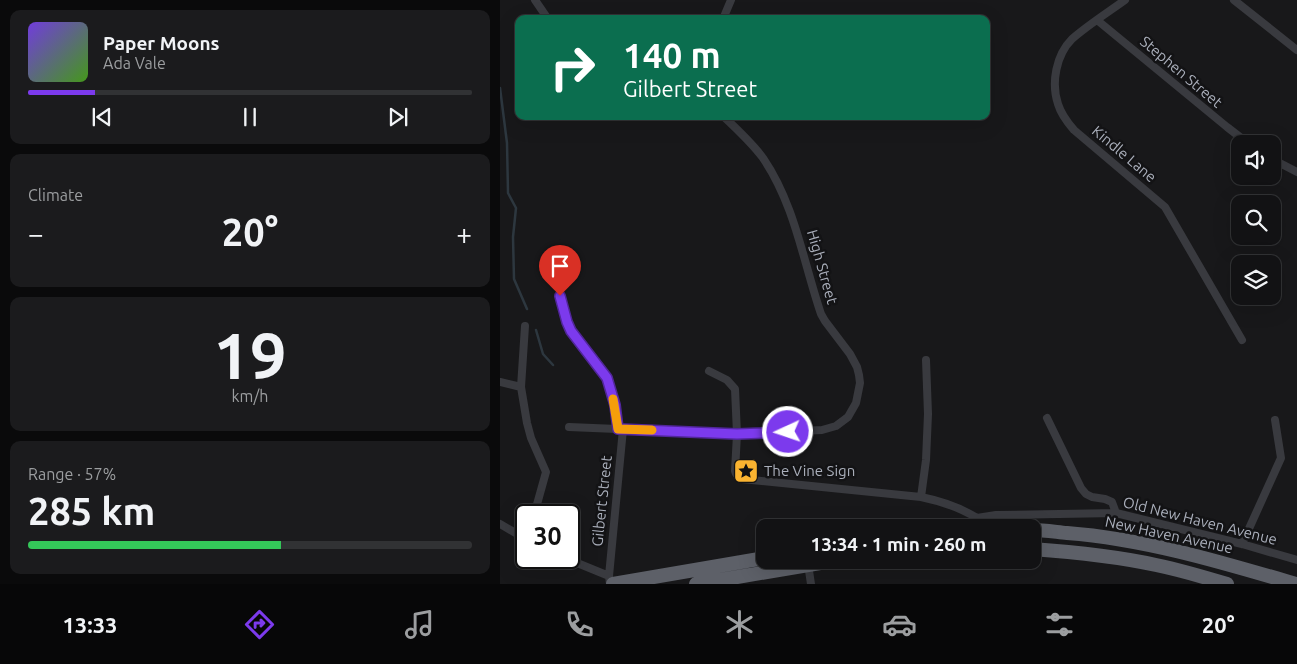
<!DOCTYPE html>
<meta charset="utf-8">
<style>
body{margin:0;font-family:Ubuntu,sans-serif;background:#1b1b1d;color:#f1f3f6;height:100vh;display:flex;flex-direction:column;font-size:19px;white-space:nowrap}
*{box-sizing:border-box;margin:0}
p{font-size:16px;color:#9c9ea0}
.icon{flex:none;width:28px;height:28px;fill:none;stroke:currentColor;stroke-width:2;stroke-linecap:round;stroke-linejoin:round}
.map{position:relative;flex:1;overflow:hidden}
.sheet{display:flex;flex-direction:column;gap:10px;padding:10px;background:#0a0a0b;width:500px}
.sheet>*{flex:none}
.banner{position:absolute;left:15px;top:15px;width:475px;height:105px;border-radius:10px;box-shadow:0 5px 20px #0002,0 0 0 1px #313234;background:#0b6e4f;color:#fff;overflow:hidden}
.tools{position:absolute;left:731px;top:135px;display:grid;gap:10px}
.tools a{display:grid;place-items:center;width:50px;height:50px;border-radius:10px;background:#121214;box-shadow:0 5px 20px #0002,0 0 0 1px #313234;font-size:25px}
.speed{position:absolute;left:15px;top:504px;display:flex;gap:10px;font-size:25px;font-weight:700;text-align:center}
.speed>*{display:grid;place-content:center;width:65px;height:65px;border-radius:50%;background:#121214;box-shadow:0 5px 20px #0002,0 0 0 1px #313234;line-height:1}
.speed .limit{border:2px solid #111;border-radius:8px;background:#fff;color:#111}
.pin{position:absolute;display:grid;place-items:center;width:42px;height:42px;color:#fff;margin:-51px -21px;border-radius:50% 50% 50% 0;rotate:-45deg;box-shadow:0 0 5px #0007}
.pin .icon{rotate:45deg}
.me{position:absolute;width:55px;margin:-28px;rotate:267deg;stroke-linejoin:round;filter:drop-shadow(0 0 4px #0008)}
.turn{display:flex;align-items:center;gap:18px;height:105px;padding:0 25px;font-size:22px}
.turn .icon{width:65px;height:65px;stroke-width:2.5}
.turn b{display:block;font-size:35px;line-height:42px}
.big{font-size:38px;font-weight:700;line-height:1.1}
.sheet .widget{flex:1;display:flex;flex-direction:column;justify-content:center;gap:8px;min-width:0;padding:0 18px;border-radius:10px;background:#1b1b1d}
.sheet .dial{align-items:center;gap:0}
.dial b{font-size:65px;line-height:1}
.song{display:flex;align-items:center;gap:15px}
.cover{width:60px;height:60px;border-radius:8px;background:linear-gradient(135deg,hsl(260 70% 55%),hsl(100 70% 35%))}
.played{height:5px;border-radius:2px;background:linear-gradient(90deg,#7c3aed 15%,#313234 15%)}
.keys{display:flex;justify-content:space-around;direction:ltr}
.heat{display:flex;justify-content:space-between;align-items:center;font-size:28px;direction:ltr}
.charge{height:8px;border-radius:4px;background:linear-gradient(90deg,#34c759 57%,#313234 0)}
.trip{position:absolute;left:256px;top:519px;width:285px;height:50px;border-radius:10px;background:#121214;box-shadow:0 5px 20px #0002,0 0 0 1px #313234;font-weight:700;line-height:50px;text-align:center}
.dock{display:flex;height:80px;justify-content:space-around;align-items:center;background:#070708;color:#9c9ea0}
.dock .icon{width:35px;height:35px}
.dock .active{color:#7c3aed}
.dock b{font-size:22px;color:#f1f3f6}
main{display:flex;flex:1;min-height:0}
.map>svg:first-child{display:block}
</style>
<main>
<section class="sheet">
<div class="widget">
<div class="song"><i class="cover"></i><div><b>Paper Moons</b><p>Ada Vale</p></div></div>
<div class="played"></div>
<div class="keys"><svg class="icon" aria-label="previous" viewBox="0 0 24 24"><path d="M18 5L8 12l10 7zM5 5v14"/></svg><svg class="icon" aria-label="pause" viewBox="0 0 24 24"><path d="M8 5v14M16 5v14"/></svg><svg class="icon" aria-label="next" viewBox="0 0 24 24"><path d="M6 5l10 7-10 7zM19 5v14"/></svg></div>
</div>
<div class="widget"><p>Climate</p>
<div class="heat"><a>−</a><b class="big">20°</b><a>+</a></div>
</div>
<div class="widget dial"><b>19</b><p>km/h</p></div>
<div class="widget"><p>Range · 57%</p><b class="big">285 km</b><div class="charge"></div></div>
</section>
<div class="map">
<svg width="797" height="584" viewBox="0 0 797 584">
<rect width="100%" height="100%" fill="#18181a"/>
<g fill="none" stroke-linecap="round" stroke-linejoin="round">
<path stroke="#2d373f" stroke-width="2.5" d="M0,88L7,143L8,193L16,208L13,237L14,279L27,309
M36,330L43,354L53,365"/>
<path stroke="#393a3f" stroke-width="8" d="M35,0L48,19
M625,0C607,13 588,25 572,39C556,55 551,83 558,104C561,114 567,122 574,130L665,207L742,340
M734,0L797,50
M223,19L231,0
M597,20L727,127L749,144
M772,159L797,172
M60,296L67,323L71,331L107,378L115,405L118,429
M25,326L21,387L27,423L31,438L46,472L34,515
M209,371L227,380L235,389L237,434L235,471C236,475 238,477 242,479L421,497C441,501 459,507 477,518
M0,382L21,387
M547,418L581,488L586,494L592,497L605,499L612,502L616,513
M69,427L237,434L322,430L336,426L348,417L356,403L360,383L359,375L357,367L350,354L325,321L321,314C303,261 295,205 263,158C252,143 237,129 223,116
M421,497L426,460L428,414L426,360
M477,518L496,515L616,513L742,544L797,560
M0,524L26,539
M742,544L781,458L775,420
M65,558L109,576
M308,564L311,584
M110,584L109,576L123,429"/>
<path stroke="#5d6068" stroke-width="14" d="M532,530C544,530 556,532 567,533C645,539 721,562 796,584
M532,549C574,552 615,556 656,565C680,570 704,577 727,584
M113,584L265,558
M196,584L338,560"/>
</g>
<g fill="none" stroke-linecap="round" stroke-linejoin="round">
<defs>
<path id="route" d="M60,296L67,322L71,331L107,378L115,405L118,429L237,434L288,432"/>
</defs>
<use href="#route" stroke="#51269a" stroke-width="12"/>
<use href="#route" stroke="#7c3aed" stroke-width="9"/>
<path stroke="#f59e0b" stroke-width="9" d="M113,399L118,429L152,430"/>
</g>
<defs>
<symbol id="sight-square" viewBox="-11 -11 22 22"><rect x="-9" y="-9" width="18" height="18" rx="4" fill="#fab330" stroke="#131315"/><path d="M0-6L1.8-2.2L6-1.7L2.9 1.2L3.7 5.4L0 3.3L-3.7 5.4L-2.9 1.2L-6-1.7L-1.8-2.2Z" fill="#111"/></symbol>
</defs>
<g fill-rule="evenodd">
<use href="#sight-square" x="232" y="457" width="28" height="28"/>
</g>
<g text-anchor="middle" stroke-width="5" stroke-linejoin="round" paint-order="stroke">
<g font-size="15" fill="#aaafbb" stroke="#131315">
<text transform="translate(681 72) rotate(40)" y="5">Stephen Street</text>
<text transform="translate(624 154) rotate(40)" y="5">Kindle Lane</text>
<text transform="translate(322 267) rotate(74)" y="5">High Street</text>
<text transform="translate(102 501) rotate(-84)" y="5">Gilbert Street</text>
<text transform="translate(700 521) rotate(14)" y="5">Old New Haven Avenue</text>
<text transform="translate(669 535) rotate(12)" y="5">New Haven Avenue</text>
</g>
<g font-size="15" fill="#aaafbb" stroke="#131315" text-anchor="start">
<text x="264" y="476">The Vine Sign</text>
</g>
</g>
</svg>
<div class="tools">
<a><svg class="icon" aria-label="sound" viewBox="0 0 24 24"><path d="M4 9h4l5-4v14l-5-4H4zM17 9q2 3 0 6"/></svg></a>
<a><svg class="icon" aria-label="search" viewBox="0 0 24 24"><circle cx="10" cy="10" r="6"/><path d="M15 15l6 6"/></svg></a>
<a><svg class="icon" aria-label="layers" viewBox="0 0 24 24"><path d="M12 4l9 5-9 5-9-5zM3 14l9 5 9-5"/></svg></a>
</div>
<div class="speed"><div class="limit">30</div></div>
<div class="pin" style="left:60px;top:296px;background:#d93025"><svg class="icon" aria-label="arrive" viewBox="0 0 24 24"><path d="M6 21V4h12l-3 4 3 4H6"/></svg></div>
<svg class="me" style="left:288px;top:432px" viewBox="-20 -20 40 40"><circle r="17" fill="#7c3aed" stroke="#fff" stroke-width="3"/><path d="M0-11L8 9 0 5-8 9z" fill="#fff"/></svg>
<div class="trip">13:34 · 1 min · 260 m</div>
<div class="banner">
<div class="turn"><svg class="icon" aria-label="right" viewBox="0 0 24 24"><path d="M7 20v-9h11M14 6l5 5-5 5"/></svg><div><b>140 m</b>Gilbert Street</div></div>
</div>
</div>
</main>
<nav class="dock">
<b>13:33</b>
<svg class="icon active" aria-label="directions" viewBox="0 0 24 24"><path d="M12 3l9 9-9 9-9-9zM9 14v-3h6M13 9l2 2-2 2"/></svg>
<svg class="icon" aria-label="music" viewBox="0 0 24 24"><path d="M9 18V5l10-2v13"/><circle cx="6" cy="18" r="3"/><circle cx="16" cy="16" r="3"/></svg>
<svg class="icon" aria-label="phone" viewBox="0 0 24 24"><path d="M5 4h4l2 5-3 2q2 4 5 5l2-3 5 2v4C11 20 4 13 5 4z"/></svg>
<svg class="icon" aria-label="climate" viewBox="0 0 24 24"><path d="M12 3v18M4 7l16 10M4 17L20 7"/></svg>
<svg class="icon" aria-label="car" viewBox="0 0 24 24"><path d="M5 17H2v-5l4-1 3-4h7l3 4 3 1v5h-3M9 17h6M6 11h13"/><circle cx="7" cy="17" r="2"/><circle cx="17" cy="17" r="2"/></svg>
<svg class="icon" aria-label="filters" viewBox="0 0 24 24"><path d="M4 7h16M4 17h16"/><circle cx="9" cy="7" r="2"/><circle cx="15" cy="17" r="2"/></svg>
<b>20°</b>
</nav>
